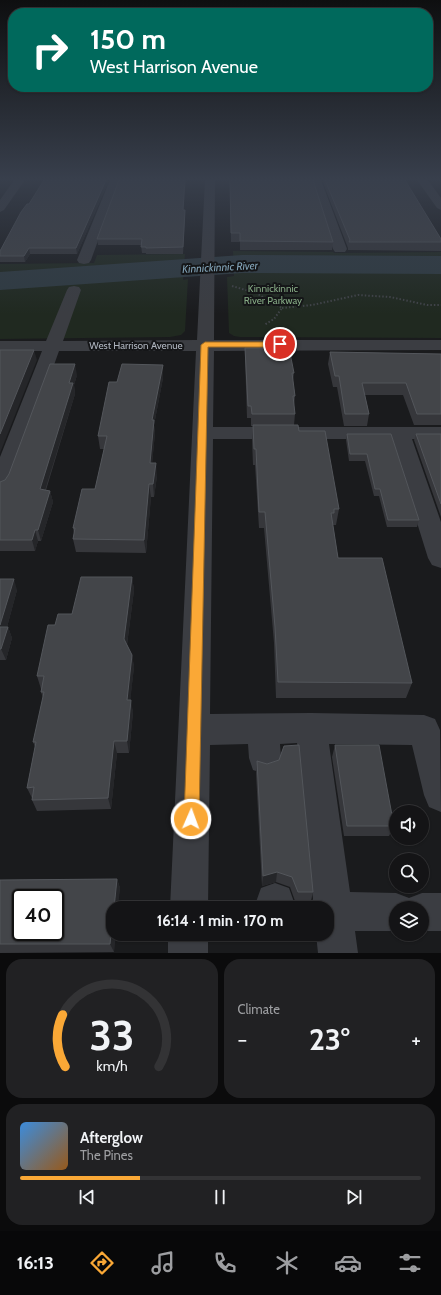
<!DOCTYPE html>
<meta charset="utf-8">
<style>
body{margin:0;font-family:Cabin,sans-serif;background:#212123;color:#f1f3f6;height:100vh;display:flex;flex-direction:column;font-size:15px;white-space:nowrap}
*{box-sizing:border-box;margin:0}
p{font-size:13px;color:#9d9ea1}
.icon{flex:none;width:22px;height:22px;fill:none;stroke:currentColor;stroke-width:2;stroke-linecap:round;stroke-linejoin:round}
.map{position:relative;height:953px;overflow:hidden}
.details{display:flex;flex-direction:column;gap:6px;padding:6px;background:#0b0b0c;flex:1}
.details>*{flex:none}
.guide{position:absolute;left:8px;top:8px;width:425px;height:84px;border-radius:16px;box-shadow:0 1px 3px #0004,0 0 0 1px #333335;background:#00695c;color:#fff;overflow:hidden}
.fabs{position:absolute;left:389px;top:805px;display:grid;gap:8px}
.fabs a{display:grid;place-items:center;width:40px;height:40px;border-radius:50%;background:#141416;box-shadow:0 1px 3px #0004,0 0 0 1px #333335;font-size:20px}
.speed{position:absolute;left:12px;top:889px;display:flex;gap:8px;font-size:20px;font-weight:700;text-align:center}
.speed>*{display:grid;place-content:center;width:52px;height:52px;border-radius:50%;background:#141416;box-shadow:0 1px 3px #0004,0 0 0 1px #333335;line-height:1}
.speed .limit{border:2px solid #111;border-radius:6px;background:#fff;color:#111}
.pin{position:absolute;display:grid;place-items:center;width:34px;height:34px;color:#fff;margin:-17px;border:2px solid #fff;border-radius:50%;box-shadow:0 1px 4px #0007}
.me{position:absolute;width:44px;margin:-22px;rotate:2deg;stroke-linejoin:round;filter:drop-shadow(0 0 3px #0008)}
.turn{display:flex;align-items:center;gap:14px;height:84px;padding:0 16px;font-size:18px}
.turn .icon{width:52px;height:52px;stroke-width:2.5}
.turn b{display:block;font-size:28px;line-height:34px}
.big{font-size:30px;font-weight:700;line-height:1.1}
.details .widget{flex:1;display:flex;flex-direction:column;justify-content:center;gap:6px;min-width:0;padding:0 14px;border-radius:16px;background:#212123}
.details .dial{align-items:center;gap:0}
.dial svg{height:104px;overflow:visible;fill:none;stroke:#333335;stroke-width:7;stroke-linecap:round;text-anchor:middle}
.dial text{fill:#f1f3f6;stroke:none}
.song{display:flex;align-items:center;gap:12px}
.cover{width:48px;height:48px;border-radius:6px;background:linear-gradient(135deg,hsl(210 70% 55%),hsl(30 70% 35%))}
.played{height:4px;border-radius:2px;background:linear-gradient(90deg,#faa836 30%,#333335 30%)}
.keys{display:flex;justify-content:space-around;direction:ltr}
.heat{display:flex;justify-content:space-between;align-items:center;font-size:22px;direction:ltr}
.details .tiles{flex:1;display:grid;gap:6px;grid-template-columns:1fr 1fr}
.widget:last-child{grid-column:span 2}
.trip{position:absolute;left:106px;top:901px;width:228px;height:40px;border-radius:16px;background:#141416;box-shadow:0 1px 3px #0004,0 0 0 1px #333335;font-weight:700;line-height:40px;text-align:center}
.tabs{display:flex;height:64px;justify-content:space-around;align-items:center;background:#080809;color:#9d9ea1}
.tabs .icon{width:28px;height:28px}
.tabs .active{color:#faa836}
.tabs b{font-size:18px;color:#f1f3f6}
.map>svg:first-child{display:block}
</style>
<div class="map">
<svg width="441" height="953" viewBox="0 0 441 953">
<rect width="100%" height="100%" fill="#1a1b1d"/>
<path fill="#202920" d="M233,251L333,252L334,253L441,252V338L240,337L234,336L229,333L227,277L234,276Z
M185,254L183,280L188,279L185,331L181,335L170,337L0,339V264L94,263L97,255Z"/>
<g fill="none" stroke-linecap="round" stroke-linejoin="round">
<path fill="#2f3b42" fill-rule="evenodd" d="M242,255L441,256V274L242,273L0,290V272Z"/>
<path stroke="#414449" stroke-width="2" stroke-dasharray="1.5 2" stroke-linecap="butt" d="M232,286L256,293L282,308L274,319L264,325
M282,308L312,305L358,295L390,297L427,305H441"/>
<path fill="#3b3d42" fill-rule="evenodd" d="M14,180H25L4,210L0,212V200Z
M110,180H120L91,260L89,263L84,264L79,263L77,260Z
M205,180H215L214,340H441V350L214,351L213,427H441V439H412L441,522V568L432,565L428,558L391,439H213L210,714L311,713L424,715L435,719L440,730L441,812L429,807L424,795L412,745L329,744L350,892L396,893L409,898L422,893H441V931H422V908H396V931H355L358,953H318L316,934H327V908H309L313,899L297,743L280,744L281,758L277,770L265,774L253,770L249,758L248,744L210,745L208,908H170L196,351H59L11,485L8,490L0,493V457L42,351H0V341H46L67,290L69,287L74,286L79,287L81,290L63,341L197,340Z
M311,180H321L347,249L345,252H335L333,249Z
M417,180H428L441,198V210L437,208Z
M275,883L289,888L294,902V908H256V902L261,888Z
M168,934H208V953H168Z"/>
</g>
<path fill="#36373b" d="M109,180L77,254H30L25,262H0V251L29,204Z
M230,180L333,242L332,250H240V242H231Z
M322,180H405L441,242V251L348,250V248Z
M184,210H185V215L183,254H146V253H142L141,245H98L97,239Z
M245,348L294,373L293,381L295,396L294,406L295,414L294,425L299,431L339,509L336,525H333L338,558L412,683L406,698H276L274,643L264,528H259L255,465H253L252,440L253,426H251V418H247L245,358Z
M330,352L441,354V425H414L403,395H365L369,414L367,426H344L337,387H333L328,364Z
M163,365V378L154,425L155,433L152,463L157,476L154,497H151L146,553L76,552L73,539L74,534L73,528L95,489L104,449H100L98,436L117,382Z
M77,375L74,385L75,394L46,490L50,491L53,502L41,541H38L35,551H0V482L5,480Z
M347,434H391L419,520L417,527H387L379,496H374L365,461H349L346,440Z
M416,434H441V517L414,440Z
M132,577L134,590L127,645L132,655L134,667L130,700L133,712L129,753H117L111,809L37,811L32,800V798L27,788L35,747L33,742L43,698L41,692V689L37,676L55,625L72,614Z
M0,579L17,590L7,627H8L12,638L6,660H0Z
M335,745L394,826L389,836H344L332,757Z
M257,761L313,892L311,901H295L290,887L276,882L262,886L256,773Z
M117,879L120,888L113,934H115L114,952L0,953V880Z"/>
<path fill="#252629" d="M106,180H109L77,254L76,248Z
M185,180H186L183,215V210Z
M185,210V215L183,254V247Z
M29,248L30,254L25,262L24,256Z
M34,350L37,360L0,453V434Z
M75,364L77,375L74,385L75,394L42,500L40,489L69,383Z
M163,365V378L154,425L155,433L151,476L150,463L152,420Z
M156,463L157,476L154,497L153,484Z
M149,484L151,497L146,553L144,540Z
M50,491L53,502L41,541L38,530Z
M35,530L38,541L35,551L32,540Z
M132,577L134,590L126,652L124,639Z
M14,579L17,590L4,638L0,628V625Z
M8,627L12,638L6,660L1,649Z
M132,655L134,667L129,713L127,700Z
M131,700L133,712L129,753L127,741Z
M114,741L117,753L111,809L108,798Z
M277,872L276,882L262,886L263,876Z
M117,879L120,888L118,908H114Z
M113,915V934H115L114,952L110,944Z"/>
<path fill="#434549" stroke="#53565b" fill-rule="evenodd" d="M44,180H106L76,248H29L24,256H0V251L21,212L27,204H29Z
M119,180H185L183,210H185L183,247L146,248V247H141L142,239H97Z
M230,180H313L333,242L240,241V233H231Z
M325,180H405L441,239V242H349L350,240Z
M245,348H289L294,373H292L295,396H293L295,414H252L251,406H248Z
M0,350H34L0,434Z
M330,352L441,354V414H417L406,383H362L369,414H345L339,376H335Z
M50,364H75L69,383H73L40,489L50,491L38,530H35L32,540H0V482L5,480L9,474Z
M122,364L163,365L152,420H154L150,463H156L153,484H149L144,540L73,539L75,528H73L82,489H95L107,436H98L109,382H117Z
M253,425H298L299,431H325L339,509H334V513H331L338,558H382L412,683L278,682L275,627L265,512H259L256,449H254Z
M347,434H391L419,520H388L380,489H375L367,454H350Z
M416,434H441V504Z
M81,577H132L124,639L132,655L127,700H131L127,741H114L108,798L32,800L34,787L27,788L36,742H33L44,692H41L44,676H37L48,625H55L58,614H72Z
M0,579H14L0,625Z
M0,627H8L1,649H0Z
M299,745L313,892H298L292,877L277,872L263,876L257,761L267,764L279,760L284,746Z
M335,745H379L394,826H347Z
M117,879L114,908H113V915L110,944H0V880ZM21,898H55V932H21Z"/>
<linearGradient id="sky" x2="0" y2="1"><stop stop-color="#0e0f10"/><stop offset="0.57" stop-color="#383f4c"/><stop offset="1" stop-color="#383f4c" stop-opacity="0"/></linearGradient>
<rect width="441" height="314" fill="url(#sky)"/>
<path fill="#faa836" stroke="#a26d23" d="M205,342H280L284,344L280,347H208L199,819L197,824L191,826L186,824L184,819L201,345Z"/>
<g text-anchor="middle" stroke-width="4" stroke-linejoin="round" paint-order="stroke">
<g font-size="10" fill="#84a883" stroke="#151618">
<text x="273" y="292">Kinnickinnic<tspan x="273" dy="12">River Parkway</tspan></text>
</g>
<g font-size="10" fill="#adb3bd" stroke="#151618">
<text x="136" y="349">West Harrison Avenue</text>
</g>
<g font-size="11" font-style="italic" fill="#83a4b8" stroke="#151618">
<text transform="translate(220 267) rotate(-3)" y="4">Kinnickinnic River</text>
</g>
</g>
</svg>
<div class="fabs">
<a><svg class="icon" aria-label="sound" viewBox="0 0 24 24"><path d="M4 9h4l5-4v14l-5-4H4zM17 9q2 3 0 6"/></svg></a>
<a><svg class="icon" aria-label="search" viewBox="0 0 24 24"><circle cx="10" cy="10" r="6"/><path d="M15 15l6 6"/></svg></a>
<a><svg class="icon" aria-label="layers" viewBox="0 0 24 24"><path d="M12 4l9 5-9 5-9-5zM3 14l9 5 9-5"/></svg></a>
</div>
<div class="speed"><div class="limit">40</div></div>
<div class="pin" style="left:280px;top:344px;background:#d93025"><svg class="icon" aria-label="arrive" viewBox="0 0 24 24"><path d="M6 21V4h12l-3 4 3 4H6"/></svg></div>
<svg class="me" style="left:191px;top:819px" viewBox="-20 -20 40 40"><circle r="17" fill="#faa836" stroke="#fff" stroke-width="3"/><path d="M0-11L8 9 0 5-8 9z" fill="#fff"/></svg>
<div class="trip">16:14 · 1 min · 170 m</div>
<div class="guide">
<div class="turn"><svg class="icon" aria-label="right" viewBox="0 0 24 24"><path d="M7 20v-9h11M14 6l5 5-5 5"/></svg><div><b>150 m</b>West Harrison Avenue</div></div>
</div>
</div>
<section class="details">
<div class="tiles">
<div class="widget dial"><svg viewBox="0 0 100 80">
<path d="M14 69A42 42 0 1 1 86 69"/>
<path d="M14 69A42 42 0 0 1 12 29" stroke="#faa836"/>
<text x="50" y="56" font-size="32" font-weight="700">33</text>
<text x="50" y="72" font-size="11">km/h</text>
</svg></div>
<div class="widget"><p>Climate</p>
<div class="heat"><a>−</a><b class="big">23°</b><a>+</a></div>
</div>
<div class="widget">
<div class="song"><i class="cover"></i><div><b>Afterglow</b><p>The Pines</p></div></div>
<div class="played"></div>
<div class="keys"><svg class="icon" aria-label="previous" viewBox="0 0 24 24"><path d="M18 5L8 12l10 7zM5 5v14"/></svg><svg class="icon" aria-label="pause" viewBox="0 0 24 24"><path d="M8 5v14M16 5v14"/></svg><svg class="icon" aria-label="next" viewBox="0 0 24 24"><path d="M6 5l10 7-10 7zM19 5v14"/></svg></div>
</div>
</div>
</section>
<nav class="tabs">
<b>16:13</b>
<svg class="icon active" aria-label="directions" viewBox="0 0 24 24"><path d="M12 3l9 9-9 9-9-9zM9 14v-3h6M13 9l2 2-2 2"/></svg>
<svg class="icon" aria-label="music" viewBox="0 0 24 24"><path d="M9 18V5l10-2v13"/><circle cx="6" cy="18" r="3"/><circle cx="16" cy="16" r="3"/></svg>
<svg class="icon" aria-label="phone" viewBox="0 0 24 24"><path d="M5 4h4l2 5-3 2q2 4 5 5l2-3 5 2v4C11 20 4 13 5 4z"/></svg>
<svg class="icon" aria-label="climate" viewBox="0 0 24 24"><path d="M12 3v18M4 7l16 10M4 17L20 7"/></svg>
<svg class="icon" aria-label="car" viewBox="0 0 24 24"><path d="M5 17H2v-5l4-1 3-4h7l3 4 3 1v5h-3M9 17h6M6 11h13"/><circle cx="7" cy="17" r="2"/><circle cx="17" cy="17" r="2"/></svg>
<svg class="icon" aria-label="filters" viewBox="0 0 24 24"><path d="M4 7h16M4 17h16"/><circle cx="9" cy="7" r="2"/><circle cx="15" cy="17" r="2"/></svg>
</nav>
